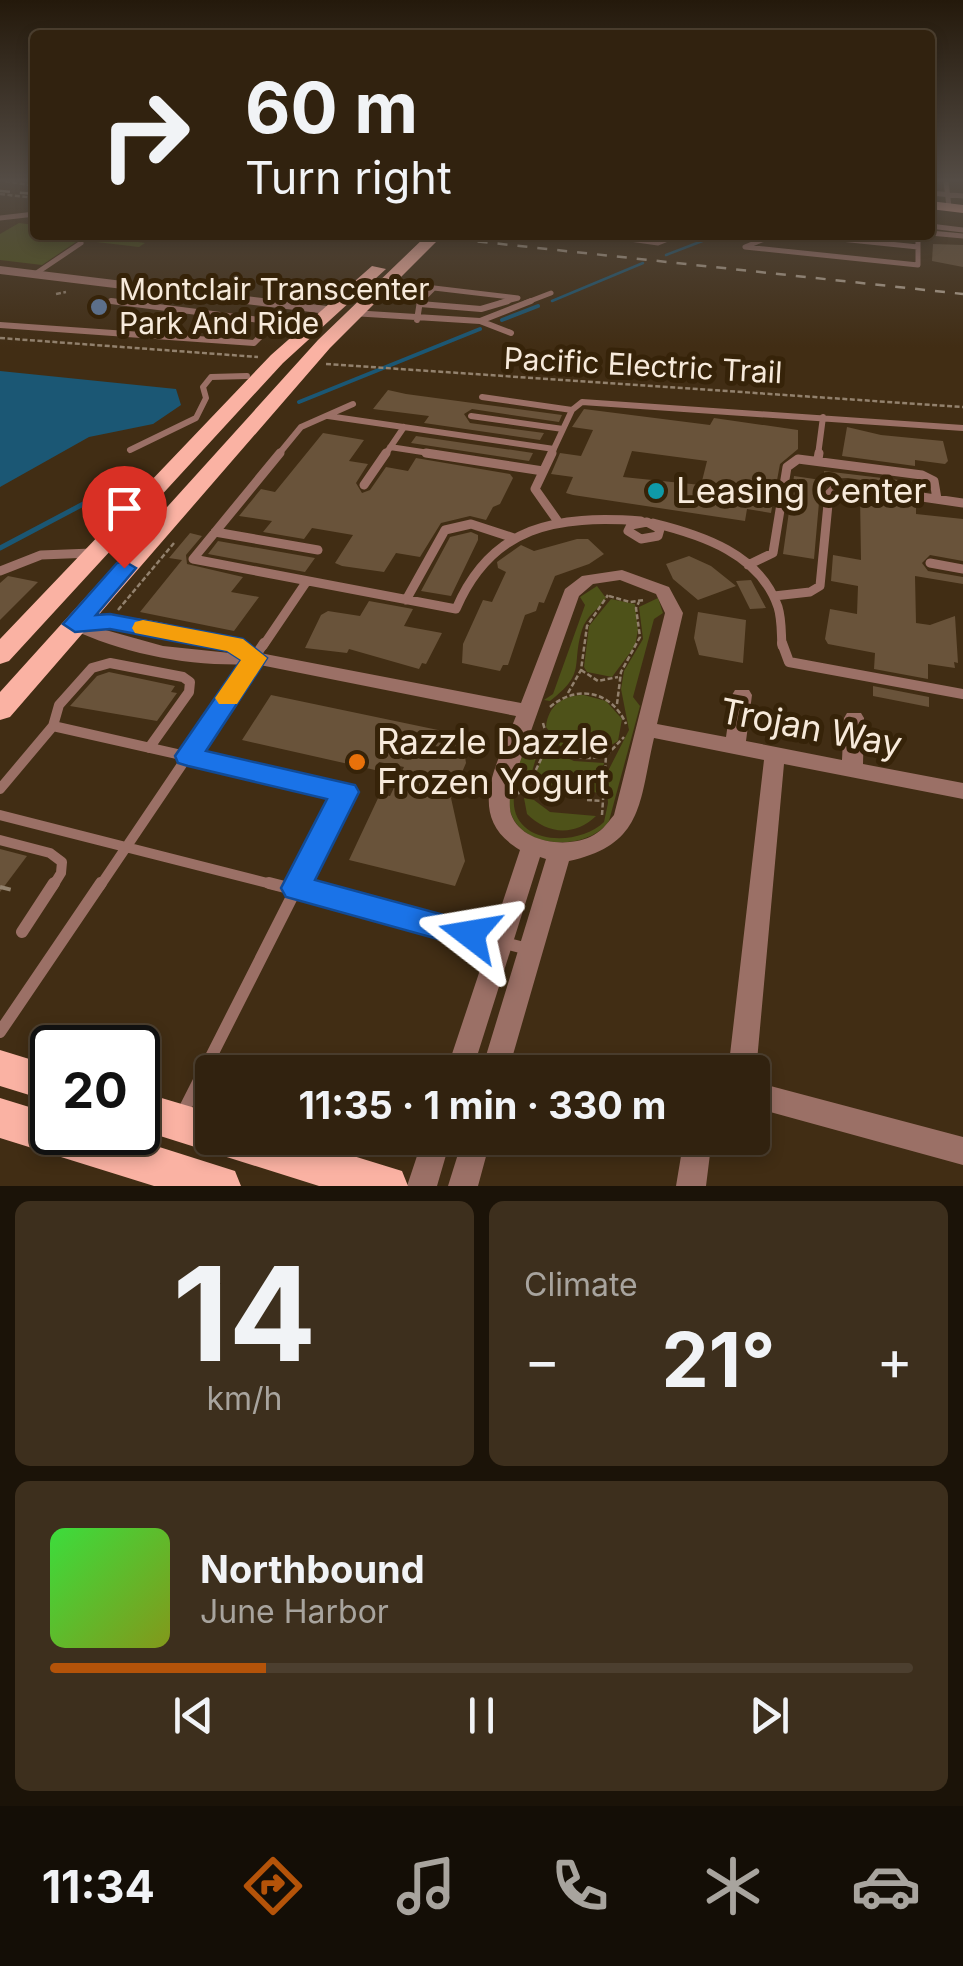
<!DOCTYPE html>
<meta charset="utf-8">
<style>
body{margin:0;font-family:Inter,sans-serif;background:#3d2f1d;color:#f1f3f6;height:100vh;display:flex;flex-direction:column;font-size:38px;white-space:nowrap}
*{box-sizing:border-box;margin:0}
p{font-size:32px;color:#a8a49e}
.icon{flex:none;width:55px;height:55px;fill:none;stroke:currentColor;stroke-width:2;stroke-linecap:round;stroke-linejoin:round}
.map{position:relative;height:1186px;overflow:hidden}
.drawer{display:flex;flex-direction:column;gap:15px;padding:15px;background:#1b1308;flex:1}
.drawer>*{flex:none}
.top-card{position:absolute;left:30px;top:30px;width:905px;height:210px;border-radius:10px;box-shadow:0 5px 15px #0003,0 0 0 2px #4c3f2f;background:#31220f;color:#f1f3f6;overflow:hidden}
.speed{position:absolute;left:30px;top:1025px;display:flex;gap:20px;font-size:50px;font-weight:700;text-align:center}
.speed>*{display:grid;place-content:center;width:130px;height:130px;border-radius:50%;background:#31220f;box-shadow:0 5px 15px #0003,0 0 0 2px #4c3f2f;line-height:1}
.speed .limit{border:5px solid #111;border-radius:15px;background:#fff;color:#111}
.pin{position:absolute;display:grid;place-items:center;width:85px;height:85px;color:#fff;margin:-102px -42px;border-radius:50% 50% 50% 0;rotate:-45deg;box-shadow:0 0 10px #0007}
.pin .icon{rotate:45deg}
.me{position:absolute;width:110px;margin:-55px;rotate:284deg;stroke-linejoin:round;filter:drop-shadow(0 0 8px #0008)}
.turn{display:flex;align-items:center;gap:35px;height:210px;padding:0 50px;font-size:45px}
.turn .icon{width:130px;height:130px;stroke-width:2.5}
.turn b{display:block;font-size:70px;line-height:85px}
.big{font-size:75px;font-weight:700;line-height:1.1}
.drawer .card{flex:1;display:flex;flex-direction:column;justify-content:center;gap:15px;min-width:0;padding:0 35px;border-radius:15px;background:#3d2f1d}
.drawer .dial{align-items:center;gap:0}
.dial b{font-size:130px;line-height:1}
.song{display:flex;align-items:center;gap:30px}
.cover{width:120px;height:120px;border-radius:15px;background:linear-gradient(135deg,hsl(120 70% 55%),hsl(70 70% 35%))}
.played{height:10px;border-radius:5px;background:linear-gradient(90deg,#b45309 25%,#4c3f2f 25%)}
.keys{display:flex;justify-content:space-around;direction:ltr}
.heat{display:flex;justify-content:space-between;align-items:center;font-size:55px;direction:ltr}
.drawer .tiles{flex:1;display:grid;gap:15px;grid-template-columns:1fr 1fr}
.card:last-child{grid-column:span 2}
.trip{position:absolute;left:195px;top:1055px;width:575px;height:100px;border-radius:10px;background:#31220f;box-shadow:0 5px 15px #0003,0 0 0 2px #4c3f2f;font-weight:700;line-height:100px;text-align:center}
.dock{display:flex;height:160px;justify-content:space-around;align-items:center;background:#140e06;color:#a8a49e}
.dock .icon{width:70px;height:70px}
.dock .on{color:#b45309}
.dock b{font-size:45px;color:#f1f3f6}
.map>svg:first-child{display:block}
</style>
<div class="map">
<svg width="963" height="1186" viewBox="0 0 963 1186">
<rect width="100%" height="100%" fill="#412d14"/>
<path fill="#4e5219" d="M19,223L35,225V235H94L145,243L139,247L79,240L42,265L0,260V234Z
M597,586L606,598C599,609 586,616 582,630C571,665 587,673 550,701L544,700L553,694L585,605L580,597Z
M658,598L663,613L654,619L633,697L640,706L609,821C589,851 520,851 510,810C505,787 523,756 531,734L541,736V741L531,775L514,796C509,845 577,848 604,822L608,803L606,775L629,730L621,689L624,671L643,639L639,607Z
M611,599L635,604L638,630L635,646L612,677L587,672L584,667L589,626Z
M584,695L606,701L622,719L618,741L595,755L564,751L546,727C548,705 564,695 584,695Z
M546,749L574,761L604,763L599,793L587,791L578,795L533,779Z
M524,798L534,800L550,812L596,816C574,837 547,834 527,814Z"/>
<path fill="#1b5774" d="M0,371L176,389L181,405L153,424L89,437L0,487Z"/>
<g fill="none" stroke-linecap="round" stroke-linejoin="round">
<path stroke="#1b5774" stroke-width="2.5" d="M666,255L718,235
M552,301L643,263"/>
<path stroke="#1b5774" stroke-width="4" d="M502,320L538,306
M299,402L480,329"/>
<path stroke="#1b5774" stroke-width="5" d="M0,548L142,473"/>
</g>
<path fill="#69533a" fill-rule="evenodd" d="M933,244L963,245V267L932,261Z
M388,390L406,394L562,415L559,422L472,409L464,414L470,423L544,433L540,440L424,423L429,416L373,409Z
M584,409L710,425L714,418L798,430V449L780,464L771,513L747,509L745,521L573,495L566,493L573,477L551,474L560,453L581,456L593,430L572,427ZM632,451L707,461L701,485L623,477Z
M847,427L881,435L943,441L948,461L945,464L915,460V466L842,456Z
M323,433L364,440L349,461L368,464L356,483L362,493L370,490L386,467L408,471L416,458L510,474L513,478L500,504L493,507L486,520L470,516L441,523L420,557L396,553L384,572L342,566L335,563L353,535L312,528L304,539L263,532L272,521L239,516L261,489L275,492Z
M416,436L533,453L529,461L411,443Z
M824,471L915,482V488L848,478L824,479Z
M794,476L821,480L814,559L783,554Z
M860,496L916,504V514L963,519V561L930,555L922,563L928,571L963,577V584L915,576L916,623L930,625L955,616L958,663L954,662L955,668L928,664V679L874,669L875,653L828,644L825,639L830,609L857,614L858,586L831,581L833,555L861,560Z
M471,532L478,535V540L451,596L421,591L450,537Z
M190,533L202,536L186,555L187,564L243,577L231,592L259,597L234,631L140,612L182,560L169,558Z
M577,539H588L604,554L589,564L555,576L544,603L539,602L536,611L525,615L508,665H503L500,671L462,663L463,644L483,600L492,602L506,572L498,568L497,562L521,545L534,551Z
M218,541L315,558L305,572L208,554Z
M689,556L711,566L736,586L698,600L673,579L666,564Z
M8,576L38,582L0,620V583Z
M751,580L766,608L750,609L736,581Z
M369,601L413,609L404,626L442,633L426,664L422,663L419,669L349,649L347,653L305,648L321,615L328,611L360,616Z
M698,612L746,620L743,663L699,655L694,638Z
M109,672L175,686L171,692L177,693L157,721L70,706L97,676Z
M873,686L929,697V707L873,696Z
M271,695L438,730L457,739L464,750L466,763L451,798L465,861L455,886L349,860L380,794L390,796L404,767L379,762L375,770L242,740Z
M0,849L27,856L0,892Z"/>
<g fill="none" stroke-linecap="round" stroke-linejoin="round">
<path stroke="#92816d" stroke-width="2.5" stroke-dasharray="5 2.5" stroke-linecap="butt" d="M5,181L35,186
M0,194L35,198
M56,294L66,292
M0,338L258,357
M326,364L963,407
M609,596L630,602L644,600
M118,610L174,543
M581,670L598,681L618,677
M568,693L581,670L587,626L608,595
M617,704L621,672L640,637L636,608L639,602
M550,707C577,684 612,691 626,724
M543,723C551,755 576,762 606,756
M526,786L537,789
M518,794L535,772L549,742
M587,800L602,801
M602,815L606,756L624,737"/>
<path stroke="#92816d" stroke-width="4" stroke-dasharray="11 8" stroke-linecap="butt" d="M0,887L16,891"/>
<path stroke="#9b7066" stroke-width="5" d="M946,181L949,207
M930,193L963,196
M0,218L35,214
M930,226L963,230
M930,233L963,236
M602,235L658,243L678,235
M774,235L745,247L918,265V235
M802,235L918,247
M35,274L81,243
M111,301L130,303
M419,303L434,288L518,298L500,303
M525,303L551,293"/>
<path stroke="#9b7066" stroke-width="6" d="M420,304L481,309L508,301
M352,313L480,321L511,333
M417,320L420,301
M480,321L531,301
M0,325L254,343L275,322L111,301
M482,397L572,410
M328,416L554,449
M471,416L563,429
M390,447L442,455
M130,450L196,418L206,398L203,387L211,377L247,376
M278,455L301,427L353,404
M385,455L404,427
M551,455L572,410L582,402L963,428
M818,455L823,417"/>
<path stroke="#9b7066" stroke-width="9" d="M280,453L193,559L456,609C492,525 557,515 641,521
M426,453L543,471
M552,453L535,489L559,523
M818,459L819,453
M364,485L386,453
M647,522L660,529L658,536L641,539L628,531L631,525Z
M653,523C702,535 760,554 778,607C782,620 781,633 782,646
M215,532L318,550
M930,563L963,569
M748,565L773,553L787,467L798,459L922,475L934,481L937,499
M0,571L41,555L92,553
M774,596L810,592L820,586L829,494L835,488L847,486L963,503
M406,600L445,530L471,524L514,538
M263,646L307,581"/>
<path stroke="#9b7066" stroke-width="10" d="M782,643L789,662L963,694
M53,726L345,792L298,886
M0,789L53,726L59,705L92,668L110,663L183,677L190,682L189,692L149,748
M0,815L279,886
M0,840L50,853L62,862L61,873L53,886
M100,886L264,643"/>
<path stroke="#9b7066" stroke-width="12" d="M269,883L528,949
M22,932L54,883
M0,1032L101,883
M181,1116L299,883"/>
<path fill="#9b7066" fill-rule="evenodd" d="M622,570L669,587L683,613L657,724L726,737L732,695L735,690H749L752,695L746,741L842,760L844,718L847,713H861L864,718L863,764L963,783V799L784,764L756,1072L752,1079V1072H728L764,760L654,738C639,802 644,845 569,861L508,1072H481L546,859L540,857L472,1072H446L520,850C463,816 498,763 516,716L255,664C191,667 127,655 69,628L66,624C95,599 227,636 260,653L521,703L565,589L582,576ZM620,580L656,594L665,613L614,815C606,825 601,832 590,837C566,848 521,843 511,814C509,807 510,798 510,790L579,596L593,584ZM102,629L168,635L230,653L163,646Z
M752,1081L963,1137V1165L752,1107Z
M423,1138H451L437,1186H407Z
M463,1138H491L478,1186H448Z
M684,1138H712L706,1186H676Z"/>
<path fill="#9b7066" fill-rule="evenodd" d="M0,266L327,306L334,310L327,314L0,274Z"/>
<path fill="#fab2a3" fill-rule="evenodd" d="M930,201L963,205V213L930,209Z
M427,235H443L330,348L10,717L0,720V692L318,340Z
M372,266L386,269L283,363L9,661L0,664V639L271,355Z
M0,1050L52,1066V1102L0,1086Z
M138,1091L212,1113V1138H295L402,1171L408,1186H319L138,1129Z
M0,1098L52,1114V1132H112L235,1171L241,1186H154L0,1138Z"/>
<path stroke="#b4a592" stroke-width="2.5" stroke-dasharray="10 10" stroke-linecap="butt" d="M0,191L35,194
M418,235L963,294"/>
</g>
<linearGradient id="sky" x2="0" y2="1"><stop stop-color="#24190b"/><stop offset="0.52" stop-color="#544c45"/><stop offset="1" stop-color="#544c45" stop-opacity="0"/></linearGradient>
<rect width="963" height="347" fill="url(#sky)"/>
<path fill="#1a73e8" stroke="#114b97" stroke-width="2.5" d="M124,561L136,568L96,615L110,614L243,639L267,658L206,751L355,785L359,792L315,880L481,925L486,934L481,944L470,948L286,897L281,888L327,799L188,766L178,763L175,756L241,660L227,651L110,629L75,632L63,624L117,563Z"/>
<path fill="#f59e0b" d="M143,620L243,639L267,658L237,704H219L215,698L241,660L227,651L135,633L132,628L135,622Z"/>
<circle fill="#5c6f8a" stroke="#362309" stroke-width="4" cx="99" cy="307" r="10"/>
<circle fill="#0f9aa8" stroke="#362309" stroke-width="4" cx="656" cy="491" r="10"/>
<circle fill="#e8710a" stroke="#362309" stroke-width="4" cx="357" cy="762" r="10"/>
<g text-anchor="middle" stroke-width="10" stroke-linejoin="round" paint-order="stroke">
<g font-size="30" fill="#f7eadb" stroke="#362309" text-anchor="start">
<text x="119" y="300">Montclair Transcenter<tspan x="119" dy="34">Park And Ride</tspan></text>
</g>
<g font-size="30" fill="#f7eadb" stroke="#362309">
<text transform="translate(643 366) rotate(3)" y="10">Pacific Electric Trail</text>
</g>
<g font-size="35" fill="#f7eadb" stroke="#362309" text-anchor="start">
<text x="676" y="503">Leasing Center</text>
<text x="377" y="754">Razzle Dazzle<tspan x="377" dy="40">Frozen Yogurt</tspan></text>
</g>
<g font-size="35" fill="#f7eadb" stroke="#362309">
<text transform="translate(811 728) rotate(11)" y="12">Trojan Way</text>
</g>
</g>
</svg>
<div class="speed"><div class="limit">20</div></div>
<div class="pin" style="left:124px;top:568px;background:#d93025"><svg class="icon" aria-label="arrive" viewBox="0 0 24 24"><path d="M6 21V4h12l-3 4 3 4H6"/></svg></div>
<svg class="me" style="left:470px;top:934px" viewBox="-20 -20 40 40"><path d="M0-17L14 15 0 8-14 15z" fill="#1a73e8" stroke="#fff" stroke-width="4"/></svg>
<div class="trip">11:35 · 1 min · 330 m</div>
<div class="top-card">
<div class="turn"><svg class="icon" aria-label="right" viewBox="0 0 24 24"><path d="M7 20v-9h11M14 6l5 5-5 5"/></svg><div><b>60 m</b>Turn right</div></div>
</div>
</div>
<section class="drawer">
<div class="tiles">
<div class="card dial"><b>14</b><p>km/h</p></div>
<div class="card"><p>Climate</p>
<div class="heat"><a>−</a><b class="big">21°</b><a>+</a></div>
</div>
<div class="card">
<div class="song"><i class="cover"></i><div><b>Northbound</b><p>June Harbor</p></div></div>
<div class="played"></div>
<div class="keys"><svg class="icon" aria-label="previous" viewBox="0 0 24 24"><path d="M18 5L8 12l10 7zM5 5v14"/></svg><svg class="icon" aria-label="pause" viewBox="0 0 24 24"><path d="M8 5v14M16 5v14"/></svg><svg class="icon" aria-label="next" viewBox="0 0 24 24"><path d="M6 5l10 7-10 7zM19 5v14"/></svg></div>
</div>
</div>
</section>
<nav class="dock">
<b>11:34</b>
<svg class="icon on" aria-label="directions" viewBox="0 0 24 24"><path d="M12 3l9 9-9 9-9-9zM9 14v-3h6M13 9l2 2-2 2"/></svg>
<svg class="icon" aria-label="music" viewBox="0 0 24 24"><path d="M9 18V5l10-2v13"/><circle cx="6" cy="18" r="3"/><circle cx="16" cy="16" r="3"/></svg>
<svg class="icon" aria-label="phone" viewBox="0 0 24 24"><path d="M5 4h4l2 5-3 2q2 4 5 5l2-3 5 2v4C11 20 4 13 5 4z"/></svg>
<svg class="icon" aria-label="climate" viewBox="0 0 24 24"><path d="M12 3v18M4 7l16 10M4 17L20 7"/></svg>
<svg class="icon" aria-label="car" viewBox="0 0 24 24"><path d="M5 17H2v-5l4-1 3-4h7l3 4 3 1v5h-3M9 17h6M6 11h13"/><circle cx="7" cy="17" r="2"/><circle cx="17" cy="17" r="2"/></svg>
</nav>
